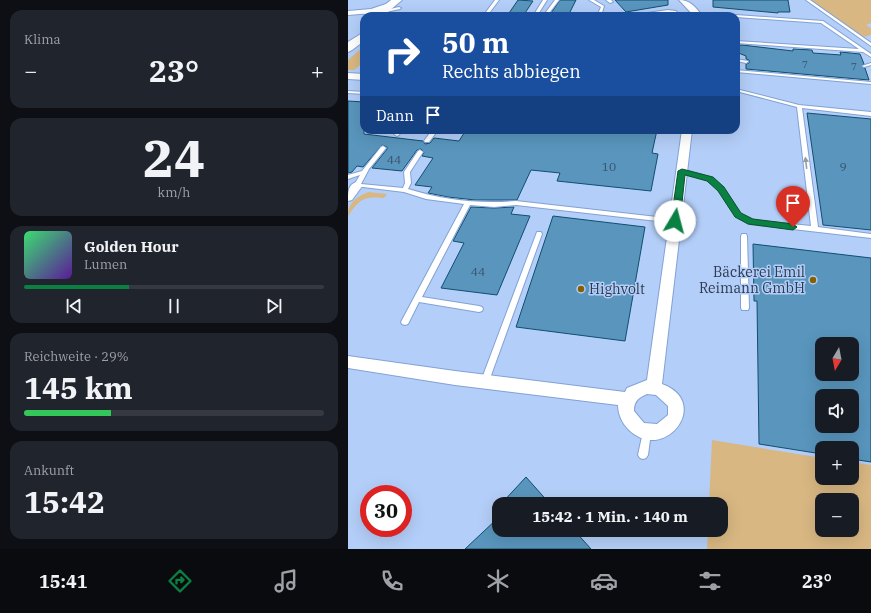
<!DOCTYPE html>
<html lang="de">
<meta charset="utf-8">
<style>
body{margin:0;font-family:"IBM Plex Serif",serif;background:#20242c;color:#f1f3f6;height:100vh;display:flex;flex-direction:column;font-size:15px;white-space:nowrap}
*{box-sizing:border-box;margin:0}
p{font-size:13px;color:#9ea1a6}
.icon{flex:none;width:22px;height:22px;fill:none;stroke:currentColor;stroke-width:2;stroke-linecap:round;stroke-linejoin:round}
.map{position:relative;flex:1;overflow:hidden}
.drawer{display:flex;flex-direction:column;gap:10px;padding:10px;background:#0d0f14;width:348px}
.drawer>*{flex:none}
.banner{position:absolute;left:12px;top:12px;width:380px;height:122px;border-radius:12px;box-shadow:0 4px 16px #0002;background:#1a4fa0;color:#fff;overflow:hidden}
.needle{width:26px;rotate:190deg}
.controls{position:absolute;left:467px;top:337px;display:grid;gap:8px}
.controls a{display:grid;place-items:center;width:44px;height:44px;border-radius:8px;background:#171b24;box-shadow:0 4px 16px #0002;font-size:20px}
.speed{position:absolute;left:12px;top:485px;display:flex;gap:8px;font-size:20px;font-weight:700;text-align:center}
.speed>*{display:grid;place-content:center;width:52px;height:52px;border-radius:50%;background:#171b24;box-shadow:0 4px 16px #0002;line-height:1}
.speed .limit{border:6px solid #d22;background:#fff;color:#111}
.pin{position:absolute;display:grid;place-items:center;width:34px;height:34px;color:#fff;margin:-41px -17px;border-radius:50% 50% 50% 0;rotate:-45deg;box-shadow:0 0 4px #0007}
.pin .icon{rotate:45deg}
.me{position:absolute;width:44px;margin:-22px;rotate:8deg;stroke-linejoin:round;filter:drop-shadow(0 0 3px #0008)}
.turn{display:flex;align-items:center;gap:14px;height:84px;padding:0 16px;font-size:18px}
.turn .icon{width:52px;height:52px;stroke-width:2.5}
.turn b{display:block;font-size:28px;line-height:34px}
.then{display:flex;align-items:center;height:38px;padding:0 16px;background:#0003;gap:8px;font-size:15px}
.big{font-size:30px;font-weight:800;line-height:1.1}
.drawer .widget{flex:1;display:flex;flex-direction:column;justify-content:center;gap:6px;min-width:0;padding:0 14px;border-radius:12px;background:#20242c}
.drawer .dial{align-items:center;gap:0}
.dial b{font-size:52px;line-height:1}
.song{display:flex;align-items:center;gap:12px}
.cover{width:48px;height:48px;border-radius:6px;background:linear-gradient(135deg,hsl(140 70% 55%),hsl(270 70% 35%))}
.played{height:4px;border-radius:2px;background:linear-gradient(90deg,#0b8043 35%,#363941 35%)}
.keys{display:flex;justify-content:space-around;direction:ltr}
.heat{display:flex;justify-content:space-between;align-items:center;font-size:22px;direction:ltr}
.charge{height:6px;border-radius:3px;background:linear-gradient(90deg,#34c759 29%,#363941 0)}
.trip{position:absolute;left:144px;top:497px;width:236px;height:40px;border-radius:12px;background:#171b24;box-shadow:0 4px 16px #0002;font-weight:800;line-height:40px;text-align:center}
.menu{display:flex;height:64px;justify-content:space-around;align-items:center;background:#090b0e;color:#9ea1a6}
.menu .icon{width:28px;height:28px}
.menu .selected{color:#0b8043}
.menu b{font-size:18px;color:#f1f3f6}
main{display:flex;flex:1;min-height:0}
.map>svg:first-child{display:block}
</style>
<main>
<section class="drawer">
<div class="widget"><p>Klima</p>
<div class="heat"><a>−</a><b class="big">23°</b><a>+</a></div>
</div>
<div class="widget dial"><b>24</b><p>km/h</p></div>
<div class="widget">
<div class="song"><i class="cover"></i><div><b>Golden Hour</b><p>Lumen</p></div></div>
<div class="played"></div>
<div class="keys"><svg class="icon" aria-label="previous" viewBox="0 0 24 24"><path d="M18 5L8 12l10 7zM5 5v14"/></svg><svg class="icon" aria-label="pause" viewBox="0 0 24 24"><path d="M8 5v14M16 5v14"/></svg><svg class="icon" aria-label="next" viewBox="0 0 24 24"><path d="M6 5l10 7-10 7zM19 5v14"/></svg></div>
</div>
<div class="widget"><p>Reichweite · 29%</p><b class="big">145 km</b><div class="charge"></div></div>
<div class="widget"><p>Ankunft</p><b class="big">15:42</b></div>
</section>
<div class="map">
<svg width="523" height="549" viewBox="0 0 523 549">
<rect width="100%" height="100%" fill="#b3cef8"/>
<path fill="#d8b782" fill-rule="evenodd" d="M461,0H523V23L518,25L523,28V35L516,37Z
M16,46V62L6,70H0V60Z
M20,192L39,194L36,198C15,196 12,199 0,216C0,202 9,197 20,192Z
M364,440L474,458V478H504V462L523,465V549H359L360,530H373V504H361ZM474,500H504V530H474Z"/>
<path fill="#5995bd" stroke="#114e70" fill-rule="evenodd" d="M170,0L185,1L175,16H159Z
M212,0H228L220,16H201Z
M267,0H320V5L278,12Z
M365,0H440L442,12H430V13L365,7Z
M394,45L445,51V49L464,50L465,53L493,55L492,52L512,54L516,64L513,66L517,68L521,80L398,69V64L401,63V60L398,59V56L388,52V46Z
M0,101L16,102V134L75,141L77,144L82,143L86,138L111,141L118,130H309L304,153L310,154L303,191L209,181L212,173L183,170L169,200H127L100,197L80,193L84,187L67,185L85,158L74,156L76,152L73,149L69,150L54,171L24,168L39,149V147L34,145L15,167L9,166L4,172L0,173Z
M459,113L523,119V230L475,225Z
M123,207L146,208L166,207L163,214L182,216L149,295L93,288L116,243L105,241Z
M205,216L297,227L277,341L168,327Z
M405,244L523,258V462L504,459V448H474V454L411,444L409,301H406ZM474,344H504V374H474ZM474,396H504V426H474Z
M178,477L202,504H153Z
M151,517V530H226L243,549H117Z"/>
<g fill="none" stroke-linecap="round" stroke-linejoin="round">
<defs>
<path id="service" d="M147,0H151L139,16H135Z
M195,0H199L189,16H185Z
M207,0H211L199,16H195Z
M241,0H246L256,6L253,16H249L253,7Z
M258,0H263L265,2L262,3Z
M458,0H462L523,43V46Z
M51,7L53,8L52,9L33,13L17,14L15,13L17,12L33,11Z
M320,10L328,11L332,16H328L326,13L320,12L296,16L299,13Z
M388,15L475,21L523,54V57L515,52L388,43V41L511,49L473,23L388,17V16H386Z
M388,59L400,61V62L398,63L388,61Z
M523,63V65L516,67L514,66Z
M388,70L523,82V84L388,72Z
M388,89L451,105L523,112V116L454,108L470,227L523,234V238L401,224L388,216L371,190L360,180L332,172V170L334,169L364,178L375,188L392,214L404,220L463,226L449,107L388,91Z
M0,91L16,92V94L0,93Z
M48,130H54L51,135L49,136L46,134Z
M84,130H90L81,142H77L76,141Z
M35,146L38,148L21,169L13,184L55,188L57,183L56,172L70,151L72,150L75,152L62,172L63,183L60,189C95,200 132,204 168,201L327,219L330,221L327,223L168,205L146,207L122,205L74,297L131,306L134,307L135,309L134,311L131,312L71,302L60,324L57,325L54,324L53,322L116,204L78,199L56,192L7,186L6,185L12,175L0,179V175L14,171L33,147Z
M189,232H193L194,234L141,381L140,384L137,385L134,384L133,381Z
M394,234H398L399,236L401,308L400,310H394L393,308V236Z
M299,428L302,429L303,432L300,455L298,458L295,459L292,458L290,455L295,432L296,429Z"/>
<path id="minor" d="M331,0C342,0 348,7 354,16H346Z
M44,2H47V6L24,13L0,15V11L23,9Z
M0,73L16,74V80L0,79Z
M334,130H344L314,384C364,402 317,464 281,430C274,423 270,414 270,405L107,385L0,368V356L107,371L277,392L279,388L299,380ZM299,394L308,395L320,406V415L309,424L296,423L286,411C286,401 290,398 299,394Z
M9,182L15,185L4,200L0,201C0,192 0,184 9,182Z"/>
<path id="secondary" d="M43,0H54L35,16H23Z
M16,32V41L4,50L0,52V42Z"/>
</defs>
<use href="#service" stroke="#82a2d4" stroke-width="2"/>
<use href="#minor" stroke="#82a2d4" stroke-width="2"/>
<use href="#secondary" stroke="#82a2d4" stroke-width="2"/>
<use href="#service" fill="#fff" fill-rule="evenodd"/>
<use href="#minor" fill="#fff" fill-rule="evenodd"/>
<use href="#secondary" fill="#fff" fill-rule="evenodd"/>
</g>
<defs><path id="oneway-solid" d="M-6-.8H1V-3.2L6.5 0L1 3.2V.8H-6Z"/></defs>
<use fill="#969ca7" href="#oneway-solid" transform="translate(458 163) rotate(-97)"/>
<path fill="#0b8043" stroke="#07532c" d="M334,169L365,177L376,187L393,213L405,219L445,224L449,227L445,230L400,224L387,217L370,191L359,181L337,175L332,221L327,224L324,223L323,221L330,171Z"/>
<g fill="#885f00" stroke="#b3cef8" stroke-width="1.5">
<circle cx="465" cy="280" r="4"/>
<circle cx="233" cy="289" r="4"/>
</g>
<g text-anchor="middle" stroke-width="3" stroke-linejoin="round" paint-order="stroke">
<g font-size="10" fill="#38516a">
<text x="457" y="68">7</text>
<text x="506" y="70">7</text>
</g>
<g font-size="12" fill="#38516a">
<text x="46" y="164">44</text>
<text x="261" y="171">10</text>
<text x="495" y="171">9</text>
<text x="130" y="276">44</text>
</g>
<g font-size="14" fill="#2d3a4f" stroke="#b3cef8" text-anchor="end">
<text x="457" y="277">Bäckerei Emil<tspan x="457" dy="16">Reimann GmbH</tspan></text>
<text x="241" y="294" text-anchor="start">Highvolt</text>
</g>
</g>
</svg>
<div class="controls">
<a><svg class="needle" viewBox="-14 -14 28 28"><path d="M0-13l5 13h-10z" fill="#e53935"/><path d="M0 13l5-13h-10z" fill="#9ea1a6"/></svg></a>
<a><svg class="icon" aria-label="sound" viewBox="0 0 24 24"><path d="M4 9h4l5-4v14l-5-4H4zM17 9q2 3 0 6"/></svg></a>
<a>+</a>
<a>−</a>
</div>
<div class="speed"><div class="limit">30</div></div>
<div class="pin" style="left:445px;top:227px;background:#d93025"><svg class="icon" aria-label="arrive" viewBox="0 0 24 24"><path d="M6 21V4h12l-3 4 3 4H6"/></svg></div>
<svg class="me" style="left:327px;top:221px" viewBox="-20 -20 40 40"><circle r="19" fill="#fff"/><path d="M0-13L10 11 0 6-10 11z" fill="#0b8043"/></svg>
<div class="trip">15:42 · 1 Min. · 140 m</div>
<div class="banner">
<div class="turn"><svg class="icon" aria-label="right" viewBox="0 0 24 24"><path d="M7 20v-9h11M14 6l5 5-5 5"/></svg><div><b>50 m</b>Rechts abbiegen</div></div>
<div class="then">Dann<svg class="icon" aria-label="arrive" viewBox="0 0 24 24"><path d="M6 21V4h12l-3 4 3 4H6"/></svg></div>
</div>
</div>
</main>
<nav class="menu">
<b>15:41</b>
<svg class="icon selected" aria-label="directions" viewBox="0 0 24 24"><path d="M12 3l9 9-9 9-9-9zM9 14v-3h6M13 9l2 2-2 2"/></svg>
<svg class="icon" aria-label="music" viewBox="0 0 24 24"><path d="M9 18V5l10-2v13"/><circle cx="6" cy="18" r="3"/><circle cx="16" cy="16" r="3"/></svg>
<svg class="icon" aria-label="phone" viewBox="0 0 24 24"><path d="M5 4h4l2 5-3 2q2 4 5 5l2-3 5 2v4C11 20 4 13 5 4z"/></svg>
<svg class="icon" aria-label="climate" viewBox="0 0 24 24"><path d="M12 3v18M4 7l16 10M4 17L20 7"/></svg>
<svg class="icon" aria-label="car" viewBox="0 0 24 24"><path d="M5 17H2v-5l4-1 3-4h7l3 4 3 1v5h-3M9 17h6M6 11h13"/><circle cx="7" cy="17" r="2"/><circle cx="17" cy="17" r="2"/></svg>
<svg class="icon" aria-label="filters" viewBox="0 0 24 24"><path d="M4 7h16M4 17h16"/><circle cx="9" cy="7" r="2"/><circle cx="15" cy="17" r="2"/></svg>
<b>23°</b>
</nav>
